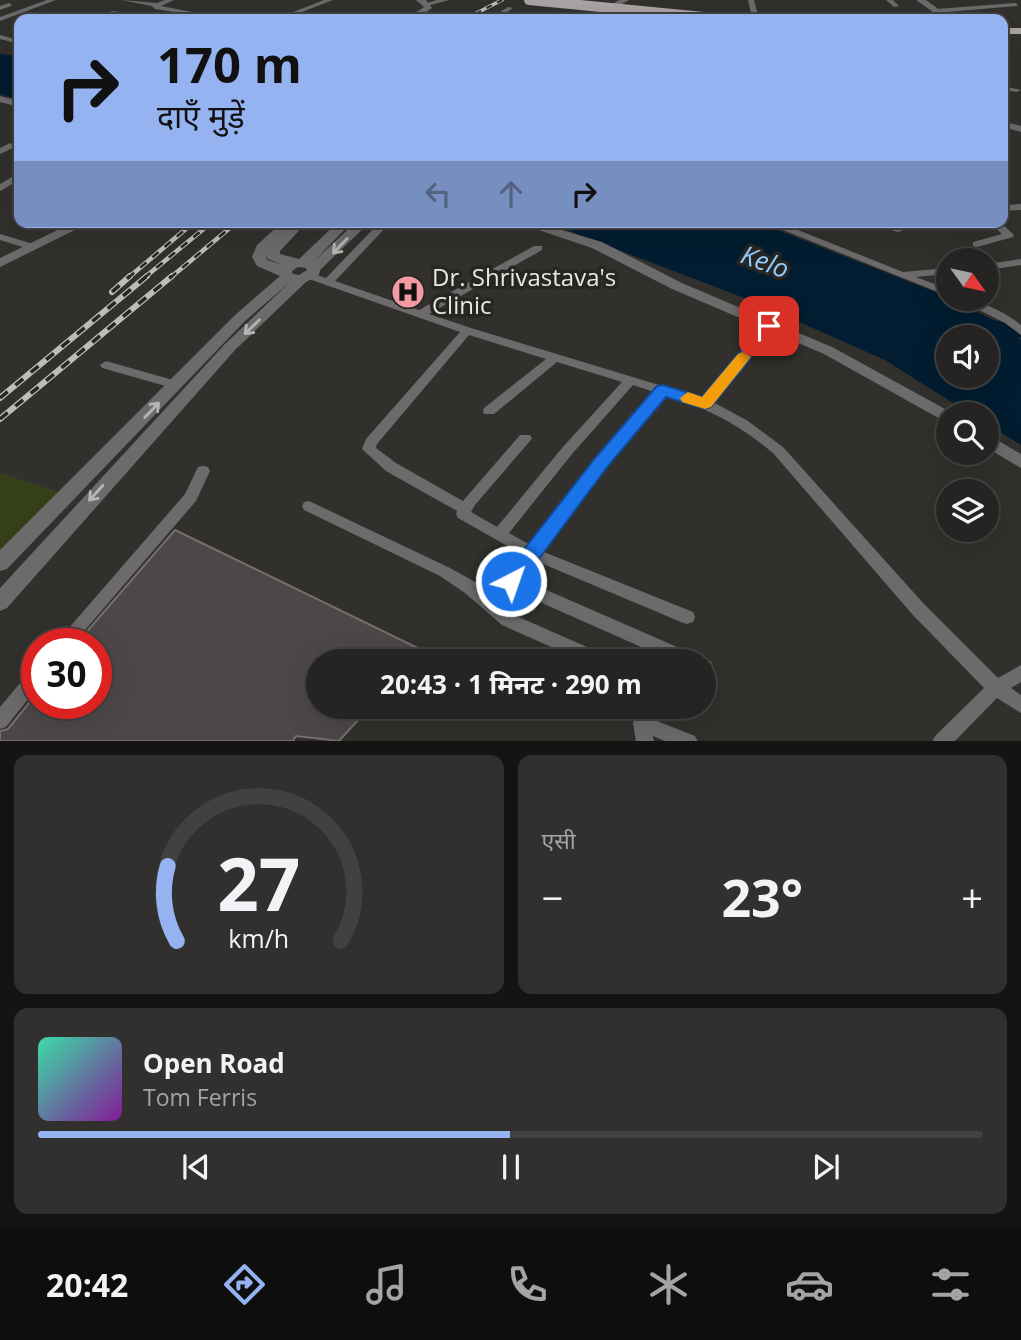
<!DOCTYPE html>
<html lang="hi">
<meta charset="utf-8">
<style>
body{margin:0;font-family:"Open Sans","Noto Sans Devanagari",sans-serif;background:#32302f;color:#f1f3f6;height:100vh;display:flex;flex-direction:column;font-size:26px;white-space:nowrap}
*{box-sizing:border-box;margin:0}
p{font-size:23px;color:#a4a4a5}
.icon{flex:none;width:38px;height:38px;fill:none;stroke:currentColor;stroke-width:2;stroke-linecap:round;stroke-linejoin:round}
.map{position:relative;height:741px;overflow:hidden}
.panel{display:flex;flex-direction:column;gap:14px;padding:14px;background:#151413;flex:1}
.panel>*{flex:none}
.guide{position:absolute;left:14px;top:14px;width:994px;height:214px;border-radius:14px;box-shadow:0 7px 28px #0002,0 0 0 2px #424140;background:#95b2f1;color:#111;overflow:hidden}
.needle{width:46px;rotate:123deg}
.fabs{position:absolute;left:936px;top:248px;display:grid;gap:14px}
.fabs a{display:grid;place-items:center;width:63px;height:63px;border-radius:50%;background:#262422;box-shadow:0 7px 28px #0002,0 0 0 2px #424140;font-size:35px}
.speed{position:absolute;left:21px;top:628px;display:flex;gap:14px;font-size:35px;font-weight:700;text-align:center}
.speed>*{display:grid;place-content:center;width:91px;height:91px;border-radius:50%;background:#262422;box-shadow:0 7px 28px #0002,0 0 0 2px #424140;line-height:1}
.speed .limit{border:10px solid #d22;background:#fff;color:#111}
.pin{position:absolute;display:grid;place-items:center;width:60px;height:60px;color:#fff;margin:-30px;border-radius:14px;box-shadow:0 4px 10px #0006}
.me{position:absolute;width:77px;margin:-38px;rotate:41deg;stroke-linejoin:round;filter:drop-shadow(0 0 5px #0008)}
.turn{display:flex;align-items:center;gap:24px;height:147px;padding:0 28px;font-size:32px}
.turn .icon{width:91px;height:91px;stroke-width:2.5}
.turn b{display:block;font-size:49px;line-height:60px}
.lanes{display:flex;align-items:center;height:66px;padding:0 28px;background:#0003;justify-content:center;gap:35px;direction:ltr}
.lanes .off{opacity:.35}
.big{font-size:52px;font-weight:700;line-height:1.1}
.panel .widget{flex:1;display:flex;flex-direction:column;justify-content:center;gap:10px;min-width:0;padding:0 24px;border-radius:14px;background:#32302f}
.panel .dial{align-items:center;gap:0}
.dial svg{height:182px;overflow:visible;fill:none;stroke:#424140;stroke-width:7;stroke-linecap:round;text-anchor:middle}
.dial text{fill:#f1f3f6;stroke:none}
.song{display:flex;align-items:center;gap:21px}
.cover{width:84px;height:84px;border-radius:10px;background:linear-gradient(135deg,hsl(160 70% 55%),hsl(290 70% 35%))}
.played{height:7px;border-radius:4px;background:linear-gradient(90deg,#95b2f1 50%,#424140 50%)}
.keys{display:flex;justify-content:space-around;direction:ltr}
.heat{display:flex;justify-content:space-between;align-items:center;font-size:38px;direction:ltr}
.panel .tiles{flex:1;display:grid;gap:14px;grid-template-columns:1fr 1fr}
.widget:last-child{grid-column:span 2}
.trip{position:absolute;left:306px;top:649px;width:410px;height:70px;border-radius:35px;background:#262422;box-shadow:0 7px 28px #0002,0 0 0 2px #424140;font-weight:700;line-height:70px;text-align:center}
.tabs{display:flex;height:112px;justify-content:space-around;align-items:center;background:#0f0e0e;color:#a4a4a5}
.tabs .icon{width:49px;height:49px}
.tabs .selected{color:#95b2f1}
.tabs b{font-size:32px;color:#f1f3f6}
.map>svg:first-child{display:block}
</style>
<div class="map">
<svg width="1021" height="742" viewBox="0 0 1021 742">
<rect width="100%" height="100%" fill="#32302d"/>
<path fill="#354018" d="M0,473L59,492L0,551Z"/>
<path fill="#021d31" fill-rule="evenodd" d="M0,54L19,56V100L0,94Z
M546,222H757L943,295L1005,326L1021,340V445L987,424V415H972L885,360L752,301ZM948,338H987V376H948Z"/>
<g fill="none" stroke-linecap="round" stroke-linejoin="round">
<path fill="#021d31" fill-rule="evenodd" d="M985,318L1021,326V338L979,327L976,323Z"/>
</g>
<path fill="#4c4848" stroke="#746f6f" stroke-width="2" d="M175,530L422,650L411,662H318V707H370L339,741L296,736L293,741H0V731L8,729L37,693V704H96V644H76Z"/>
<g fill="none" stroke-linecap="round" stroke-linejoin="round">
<path fill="#6c6a6a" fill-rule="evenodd" d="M47,0H56L0,21V17Z
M121,0L157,3L165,0H174L161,6L208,15L202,19H195L198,16L155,9L152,6Z
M324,0H333L284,19H275Z
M437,0H449L427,6L424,4Z
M748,0H754L759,19H734L709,15L712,13L752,17Z
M886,0H893L899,6L894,7Z
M9,3L12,5L11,6L0,10V6Z
M1015,3L1018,5L1017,6L936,13L933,11L936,9Z
M508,7L513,8L496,19H489Z
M112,11L162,17L165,19H147L110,14L109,13Z
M0,35L19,40V44L0,39Z
M1003,86L1021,90L1017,92L1003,90Z
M1003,121L1021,126V132L1003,127Z
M10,143L14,146L13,148L0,154V148Z
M19,173V180L0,191V184Z
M1021,204V210L1003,211V205Z
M380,222H391L335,281L419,310L534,246H542V250L429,314L471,328L702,398L765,324H773L775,326L773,328L713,402L748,421L783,447L924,604L998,678L1021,665V682L1011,688L1021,695V713L997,698L954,742H932L935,736L984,688L912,614L773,453C738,424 709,409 665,395L607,464L544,552L693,612L695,617L693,622L687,624L681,622L536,561L519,578L700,657L701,660L711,661L713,666L711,671L704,673V662H675L508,588L503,577L523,555L458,518L456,514L457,511L386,471L362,449L366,439L460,332L306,278L305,276L310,273L326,278ZM469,335L546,359L484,408L483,411L484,414H494L557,362L622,382L562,448L497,527L471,512L475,505L530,441L532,438L530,435H520L463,501L396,463L376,448L377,444ZM633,385L654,392L597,458L532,546L509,533L572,454Z
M763,222H778L903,272L948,268V274L916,277L948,289V296Z
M862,222H881L898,226L910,222H927L898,232Z
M989,222H1000L1014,235L1013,237L977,247L973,246V242L1002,234Z
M0,234L33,244L34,246L29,249L0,240Z
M1021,259V265L987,270V264Z
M957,299C978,299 1004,311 1021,325V335L1005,323Z
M106,361L180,382L182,385L176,389L102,368L100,365Z
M203,466L208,467L210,471L196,501L73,644H55L185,494L198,467Z
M309,501L450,568L477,583L514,615L610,657L612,662H585L502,625L465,593L440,576L304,510L302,506L304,502Z
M37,667V688L6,727L0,729V707L31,670Z
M639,707H657L652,719L695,736L698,742H667L653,736L654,742H636L633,723Z"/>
<path fill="#6c6a6a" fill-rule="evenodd" d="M416,0H426L432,8L416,19H406L424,7Z
M619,0H629L598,19H588Z
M916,0H926L952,19H943Z
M0,96L19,101V107L0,102Z
M74,222H91L0,267V258Z
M282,222H307L280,251V254L299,259L338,222H352L314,261L356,222H370L320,270L319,275L306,282L235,350L7,608L0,611V588L225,344L290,282L244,322L7,569L0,571V550L234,316L280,276L257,266L252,257L257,245ZM266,255L268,259L283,265L267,260ZM298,267L306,268L307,270L299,275L293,274L292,271Z
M515,222H535L602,242L682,283L834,348L956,415H948V422L942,420L824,354L672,289L592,248Z
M987,434L1021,454V468L987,448Z"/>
<path fill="#a8a4a3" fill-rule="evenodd" d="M1003,28H1021V34H1003Z"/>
<defs>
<path id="rail-far2" d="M465,19L502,0"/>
<path id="rail-far1" d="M128,278L194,222
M144,278L212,222
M170,278L237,222"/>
<path id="rail" d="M112,292L130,276
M0,398L147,276
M0,419L172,276"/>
</defs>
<use href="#rail-far2" stroke="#bebcba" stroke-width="3.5"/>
<use href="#rail-far1" stroke="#bebcba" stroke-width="4.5"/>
<use href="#rail" stroke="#bebcba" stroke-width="6"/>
<use href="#rail-far2" stroke="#282623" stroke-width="2" stroke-dasharray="6" stroke-linecap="butt"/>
<use href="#rail-far1" stroke="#282623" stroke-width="2.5" stroke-dasharray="8" stroke-linecap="butt"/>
<use href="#rail" stroke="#282623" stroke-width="3.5" stroke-dasharray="10" stroke-linecap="butt"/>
<path stroke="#a8a4a3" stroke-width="10" d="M529,0L724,19"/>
</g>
<defs><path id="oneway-shaft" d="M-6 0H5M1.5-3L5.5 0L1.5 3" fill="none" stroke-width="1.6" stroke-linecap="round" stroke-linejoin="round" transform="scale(1.75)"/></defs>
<g stroke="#b6b5b4">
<use href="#oneway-shaft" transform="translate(340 246) rotate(134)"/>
<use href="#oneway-shaft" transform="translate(252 327) rotate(136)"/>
<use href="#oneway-shaft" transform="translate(152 410) rotate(-46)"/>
<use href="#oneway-shaft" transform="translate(96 493) rotate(132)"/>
</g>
<path fill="#1a73e8" stroke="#114b97" stroke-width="2" d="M769,321L777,326L711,407L705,409L666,397L608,466L518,587H504L501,581L504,575L596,457L657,386L663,385L702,397L764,323Z"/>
<path fill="#f59e0b" d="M743,352L751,357L711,407L705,409L682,402L680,398L688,392L702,397L738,354Z"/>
<defs>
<symbol id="hospital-disc" viewBox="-11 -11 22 22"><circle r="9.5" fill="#f49aa4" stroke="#282623"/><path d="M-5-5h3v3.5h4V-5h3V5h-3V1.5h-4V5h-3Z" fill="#111"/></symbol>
</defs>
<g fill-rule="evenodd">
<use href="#hospital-disc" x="389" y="273" width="38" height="38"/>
</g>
<g text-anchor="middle" stroke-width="7" stroke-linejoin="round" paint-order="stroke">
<g font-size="24" fill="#e8e7e5" stroke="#282623" text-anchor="start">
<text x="432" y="286">Dr. Shrivastava's<tspan x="432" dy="28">Clinic</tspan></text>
</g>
<g font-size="26" font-style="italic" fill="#90ccfe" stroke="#282623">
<text transform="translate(765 262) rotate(20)" y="9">Kelo</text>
</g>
</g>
</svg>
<div class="fabs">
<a><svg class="needle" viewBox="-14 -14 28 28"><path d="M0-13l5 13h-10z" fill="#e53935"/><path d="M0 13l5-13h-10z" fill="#a4a4a5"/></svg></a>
<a><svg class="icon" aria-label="sound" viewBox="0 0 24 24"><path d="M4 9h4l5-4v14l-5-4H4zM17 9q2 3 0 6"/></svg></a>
<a><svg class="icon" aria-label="search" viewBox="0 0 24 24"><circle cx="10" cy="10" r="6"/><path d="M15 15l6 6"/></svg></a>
<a><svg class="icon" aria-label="layers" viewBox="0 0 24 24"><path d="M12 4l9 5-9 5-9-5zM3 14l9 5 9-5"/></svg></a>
</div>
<div class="speed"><div class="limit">30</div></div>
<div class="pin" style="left:769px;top:326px;background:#d93025"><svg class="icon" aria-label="arrive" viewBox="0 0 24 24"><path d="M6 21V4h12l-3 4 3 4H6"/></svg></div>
<svg class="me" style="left:511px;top:581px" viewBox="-20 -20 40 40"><circle r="17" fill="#1a73e8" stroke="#fff" stroke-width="3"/><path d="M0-11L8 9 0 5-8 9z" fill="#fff"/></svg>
<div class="trip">20:43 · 1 मिनट · 290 m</div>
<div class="guide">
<div class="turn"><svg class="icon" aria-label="right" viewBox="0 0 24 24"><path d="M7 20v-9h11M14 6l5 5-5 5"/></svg><div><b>170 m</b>दाएँ मुड़ें</div></div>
<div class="lanes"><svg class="icon off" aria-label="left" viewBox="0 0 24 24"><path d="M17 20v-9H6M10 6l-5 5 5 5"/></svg><svg class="icon off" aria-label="ahead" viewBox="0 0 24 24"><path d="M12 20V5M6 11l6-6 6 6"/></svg><svg class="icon" aria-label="right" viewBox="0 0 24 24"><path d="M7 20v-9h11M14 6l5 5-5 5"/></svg></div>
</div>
</div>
<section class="panel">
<div class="tiles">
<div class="widget dial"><svg viewBox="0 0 100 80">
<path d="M14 69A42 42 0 1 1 86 69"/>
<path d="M14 69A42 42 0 0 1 10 36" stroke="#95b2f1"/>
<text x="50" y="56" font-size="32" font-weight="700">27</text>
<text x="50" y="72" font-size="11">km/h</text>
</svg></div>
<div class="widget"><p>एसी</p>
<div class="heat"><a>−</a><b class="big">23°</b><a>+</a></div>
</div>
<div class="widget">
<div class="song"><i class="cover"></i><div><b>Open Road</b><p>Tom Ferris</p></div></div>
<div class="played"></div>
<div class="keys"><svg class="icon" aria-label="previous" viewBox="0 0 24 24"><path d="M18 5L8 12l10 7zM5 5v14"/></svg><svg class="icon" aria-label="pause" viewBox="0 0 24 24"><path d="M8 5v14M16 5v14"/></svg><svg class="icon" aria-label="next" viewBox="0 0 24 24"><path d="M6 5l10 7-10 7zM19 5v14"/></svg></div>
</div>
</div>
</section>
<nav class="tabs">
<b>20:42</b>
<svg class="icon selected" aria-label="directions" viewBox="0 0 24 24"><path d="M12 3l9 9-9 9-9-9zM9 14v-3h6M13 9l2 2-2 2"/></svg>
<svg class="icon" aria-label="music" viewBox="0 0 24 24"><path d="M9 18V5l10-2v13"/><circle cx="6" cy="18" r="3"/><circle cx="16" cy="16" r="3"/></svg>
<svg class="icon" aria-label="phone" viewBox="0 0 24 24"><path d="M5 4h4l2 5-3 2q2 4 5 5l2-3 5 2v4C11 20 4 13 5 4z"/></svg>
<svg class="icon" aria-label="climate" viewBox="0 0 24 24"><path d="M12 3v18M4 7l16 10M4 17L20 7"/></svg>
<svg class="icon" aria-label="car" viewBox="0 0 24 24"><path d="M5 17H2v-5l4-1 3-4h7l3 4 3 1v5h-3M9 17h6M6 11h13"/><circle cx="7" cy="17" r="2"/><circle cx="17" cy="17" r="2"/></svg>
<svg class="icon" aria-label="filters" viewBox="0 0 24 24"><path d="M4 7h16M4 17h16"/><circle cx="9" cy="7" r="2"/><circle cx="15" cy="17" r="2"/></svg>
</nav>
